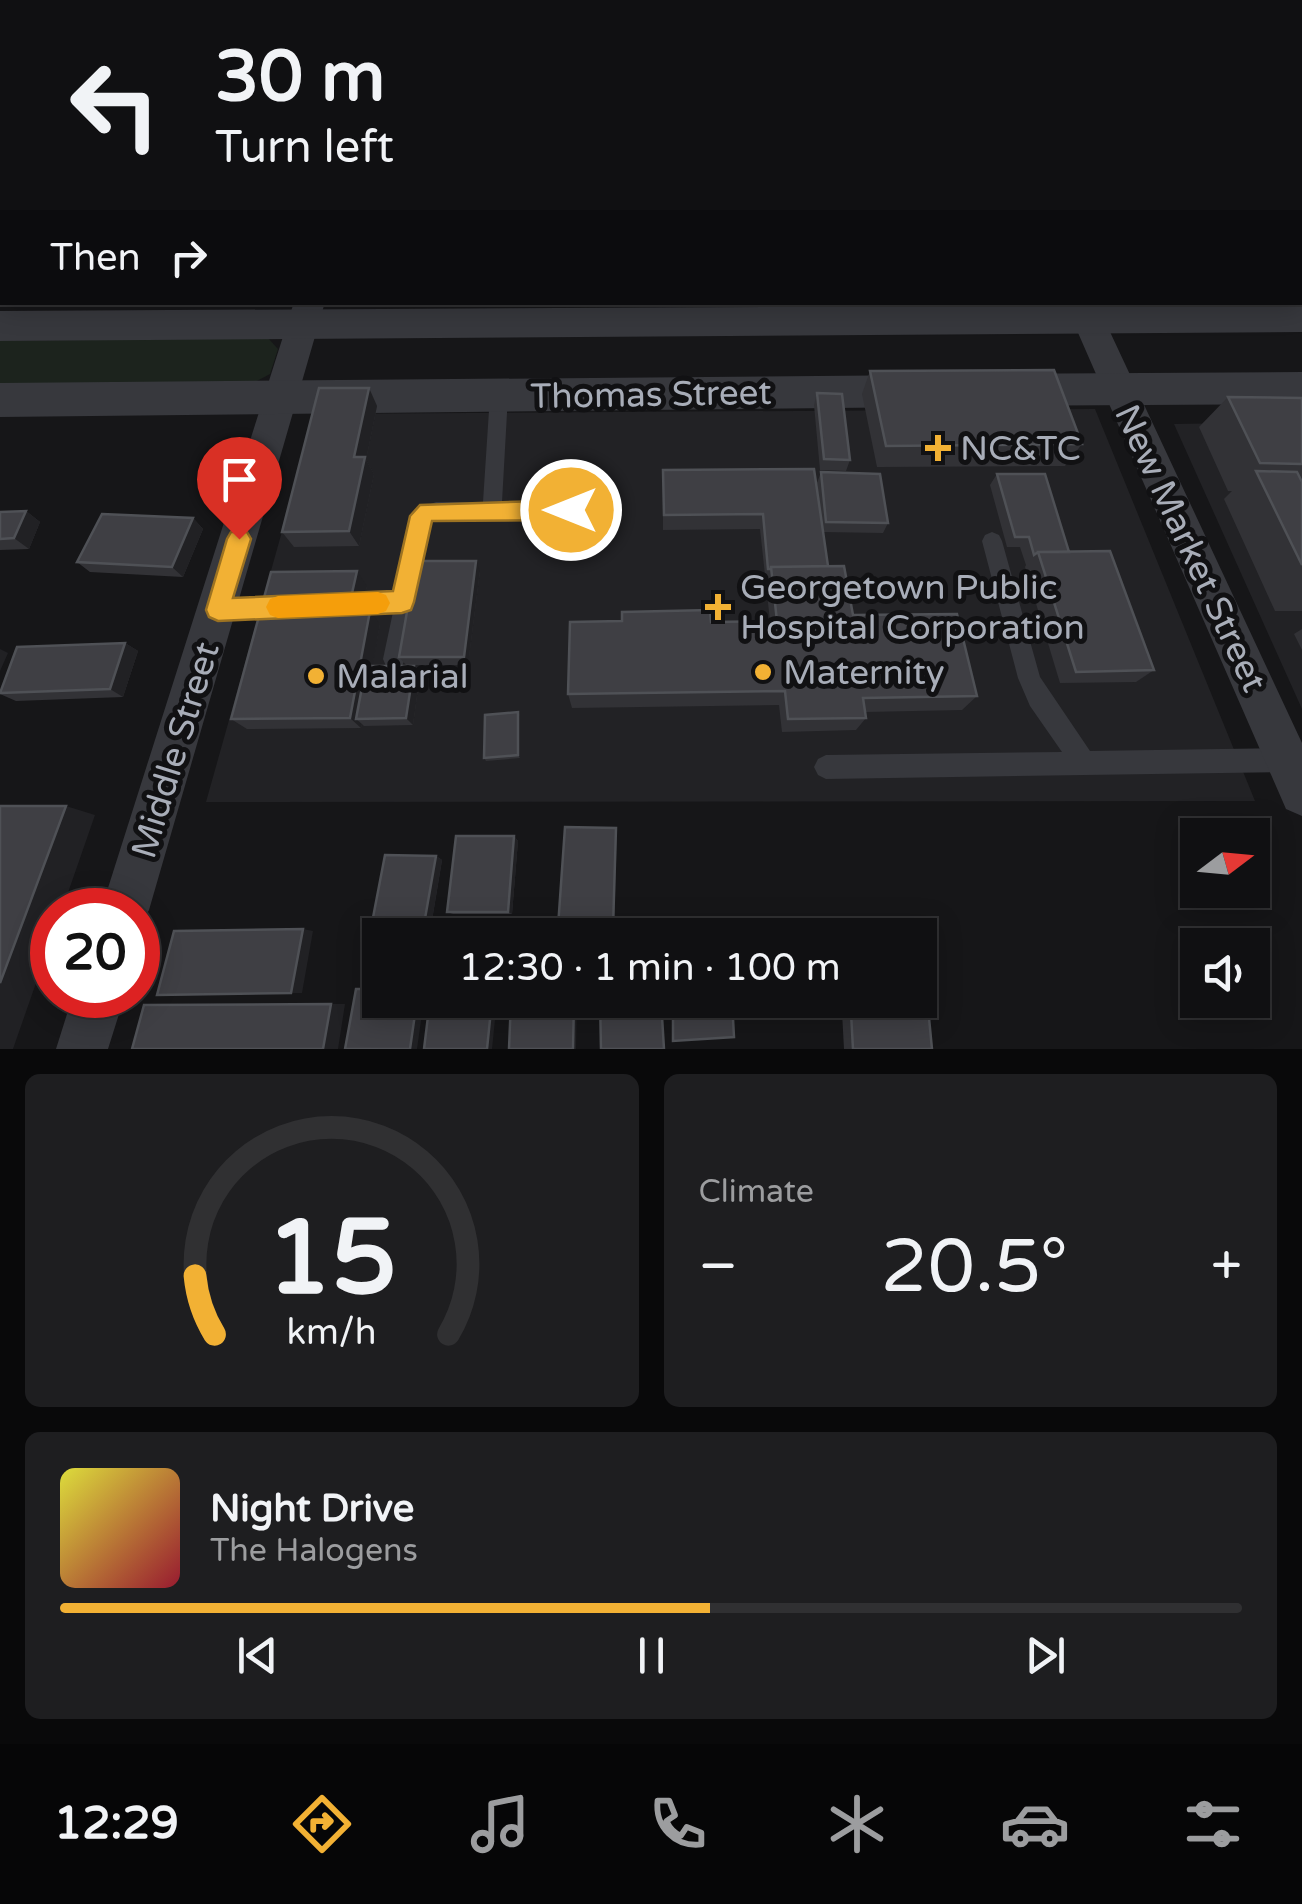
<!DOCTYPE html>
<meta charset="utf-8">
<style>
body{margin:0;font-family:"Varela Round",sans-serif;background:#1e1e20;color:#f1f3f6;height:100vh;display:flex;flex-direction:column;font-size:38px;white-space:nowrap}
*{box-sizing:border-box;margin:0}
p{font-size:32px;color:#9c9d9f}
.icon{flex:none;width:55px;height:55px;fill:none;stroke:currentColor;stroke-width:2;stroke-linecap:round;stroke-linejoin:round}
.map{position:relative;height:1049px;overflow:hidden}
.drawer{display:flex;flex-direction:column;gap:25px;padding:25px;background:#09090a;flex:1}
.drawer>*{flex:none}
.top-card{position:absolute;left:0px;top:0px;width:1302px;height:305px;box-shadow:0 5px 25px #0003,0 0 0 2px #303032;background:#101012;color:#f1f3f6;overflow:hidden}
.needle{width:65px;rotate:74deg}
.controls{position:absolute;left:1180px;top:818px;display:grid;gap:20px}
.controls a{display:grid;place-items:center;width:90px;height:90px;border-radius:0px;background:#101012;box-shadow:0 5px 25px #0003,0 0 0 2px #303032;font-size:50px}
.speed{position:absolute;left:30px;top:888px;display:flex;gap:20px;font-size:50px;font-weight:700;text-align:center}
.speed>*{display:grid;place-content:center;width:130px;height:130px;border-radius:50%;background:#101012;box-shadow:0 5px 25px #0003,0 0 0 2px #303032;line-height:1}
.speed .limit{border:15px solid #d22;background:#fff;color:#111}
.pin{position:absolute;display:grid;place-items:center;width:85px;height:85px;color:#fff;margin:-102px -42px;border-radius:50% 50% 50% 0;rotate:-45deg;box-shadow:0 0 10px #0007}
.pin .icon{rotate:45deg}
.me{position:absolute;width:110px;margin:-55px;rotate:270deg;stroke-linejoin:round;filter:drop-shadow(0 0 8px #0008)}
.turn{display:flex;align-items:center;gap:35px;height:210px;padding:0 50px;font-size:45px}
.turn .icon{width:130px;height:130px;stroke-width:2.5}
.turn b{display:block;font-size:70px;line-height:85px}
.then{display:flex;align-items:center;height:95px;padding:0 50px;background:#0003;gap:20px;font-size:38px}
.big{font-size:75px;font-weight:600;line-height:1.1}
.drawer .card{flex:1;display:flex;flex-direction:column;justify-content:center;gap:15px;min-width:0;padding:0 35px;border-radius:15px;background:#1e1e20}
.drawer .dial{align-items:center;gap:0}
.dial svg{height:260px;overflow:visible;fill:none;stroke:#303032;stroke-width:7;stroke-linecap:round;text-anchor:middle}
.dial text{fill:#f1f3f6;stroke:none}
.song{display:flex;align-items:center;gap:30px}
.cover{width:120px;height:120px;border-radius:15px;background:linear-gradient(135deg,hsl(60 70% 55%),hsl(350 70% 35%))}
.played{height:10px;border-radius:5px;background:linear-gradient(90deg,#f2b134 55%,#303032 55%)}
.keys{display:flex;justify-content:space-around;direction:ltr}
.heat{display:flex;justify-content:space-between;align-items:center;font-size:55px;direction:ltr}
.drawer .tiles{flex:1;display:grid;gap:25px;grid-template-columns:1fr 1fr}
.card:last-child{grid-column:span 2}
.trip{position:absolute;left:362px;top:918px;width:575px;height:100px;border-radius:0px;background:#101012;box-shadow:0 5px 25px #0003,0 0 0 2px #303032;font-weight:600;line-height:100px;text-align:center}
.tabs{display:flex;height:160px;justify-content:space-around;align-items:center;background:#060607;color:#9c9d9f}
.tabs .icon{width:70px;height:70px}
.tabs .active{color:#f2b134}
.tabs b{font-size:45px;color:#f1f3f6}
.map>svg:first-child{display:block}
</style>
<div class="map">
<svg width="1302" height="1049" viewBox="0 0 1302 1049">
<rect width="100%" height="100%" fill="#161618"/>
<path fill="#222225" d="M1095,409L1255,801L206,802L315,414Z
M1302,422V709L1174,424Z"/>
<path fill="#1c231d" d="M268,338L278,349L270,374L255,382L0,387V341Z"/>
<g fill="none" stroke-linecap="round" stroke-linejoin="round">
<path fill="#37383d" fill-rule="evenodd" d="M777,0H789L790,2H778Z
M1032,0H1044L1045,2H1033Z
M1300,37L1302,38V48L1300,47Z
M1300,67H1302V75H1300Z
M499,388L508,395L502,502H571L578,504L581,510L578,516L571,518H437L431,521L405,659L402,666L394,669L386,666L383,659L393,612L340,615L332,612L329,605L332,598L340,595L396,593L415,510L436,502H483L490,395Z
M992,532L999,535L1002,541L1040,677L1090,751L1288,748L1296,752L1300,760L1296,768L1288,772L826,779L818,775L814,767L818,759L826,755L1062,752L1030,706L1018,678L982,541L985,535Z
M286,597L294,600L297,607L294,614L286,617L218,620L210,617L207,610L210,603L218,600Z"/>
<path fill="#37383d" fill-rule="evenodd" d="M392,0H414V2H392Z
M294,302H325L149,910L138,929V910H101Z
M1088,308L1099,311L1104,319L1302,743V816L1286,809L1072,319L1077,311Z
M73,995H125L108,1049H56Z"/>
<path fill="#37383d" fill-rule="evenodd" d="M943,0H971L972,2H944Z
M1302,304V332L0,341V311Z
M1302,372V404L996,406L981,402L975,390L981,378L996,374Z
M929,375L944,379L950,391L944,403L929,407L0,417V383Z"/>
</g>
<path fill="#323236" d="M0,0H77L75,2H2V100L0,101Z
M290,0H378L377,2H291Z
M682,0H722V2H682Z
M858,0H940L939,2H859Z
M1051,0H1095L1094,2H1053Z
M1102,0H1302V6H1300V2H1104Z
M0,211L1,244H2V301H0Z
M870,371L1082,444L1065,466L877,467L862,394Z
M369,388L377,406L366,460L374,474L359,546L294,547L282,532Z
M817,393L850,460L846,471L820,470L814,405Z
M1228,397L1302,398V611H1275L1224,499L1232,491H1228L1199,427Z
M663,470L820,513L817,483L821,472L888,523L883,533L823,532L828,566L853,615L977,696L962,710L865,712L866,718L856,730L782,732L779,705L572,708L568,694L711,622L770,621L760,529L663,530Z
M997,474L1069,552L1154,670L1136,682L1060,683L1025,567L1026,565L1020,547H1007L990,485Z
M26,511L40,522L29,549L0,550V512Z
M193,518L203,529L183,577L90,572L77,562Z
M480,571L468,665H406L399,657Z
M367,586L361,611L380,624L372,666L420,674L413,725L364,726L362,724L361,728L247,729L231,719Z
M1302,629V650L1294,634Z
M125,643L138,651L123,697L16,701L0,694Z
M518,712L520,716V758L486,761L484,758Z
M616,828L614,930L561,929L558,927Z
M514,836L518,841L512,914H453L447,912Z
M436,856L442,860L430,932L379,930L371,928Z
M842,1012L929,1018L932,1049H844Z"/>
<path fill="#212124" d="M34,0H53L55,2H31Z
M2,67V91L0,88V70Z
M2,134V162L0,166V138Z
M2,211V241L0,245V215Z
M369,388L377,406L366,460L374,474L359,546L349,531L354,457Z
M26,511L40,522L29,549L14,538Z
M193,518L203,529L183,577L172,567Z
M476,561L480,571L468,665L464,657Z
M357,571L367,586L359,624L348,611Z
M370,611L380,624L363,719H356L362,724L361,728L350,718Z
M125,643L138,651L123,697L110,689Z
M0,649L8,653L0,671Z
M414,666L420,674L413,725L406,718Z
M518,712L520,716V758L518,755Z
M66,806L95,815L62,910H52V937L13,1049H0V983Z
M616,828L617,833L614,930L613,928Z
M514,836L518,841L512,914L508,912Z
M436,856L442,860L430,932L423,930Z
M303,929L313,931L302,993H291Z
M417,1000H424L417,1049H410Z
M492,1000H497L492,1049H487Z
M574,1000H577L576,1049H573Z
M331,1004H345L338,1049H323Z"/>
<path fill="#3f3f44" stroke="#4f5156" stroke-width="2.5" d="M0,0H34L31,2H2V37H0Z
M218,0H243L242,2H217Z
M420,0H458L457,2H420Z
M469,0H499V2H469Z
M521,0H574V2H521Z
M600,0H630V2H600Z
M1000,0H1031L1033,2H1002Z
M1165,0H1289L1291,2H1167Z
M0,48H2V67L0,70Z
M0,113H2V134L0,138Z
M1300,184L1302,187V210H1300Z
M0,244H2V288H0Z
M1300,262L1302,265V281H1300Z
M1054,370L1082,444L886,446L870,371Z
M319,388H369L354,457H365L349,531L282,532Z
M817,393L842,394L850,460L824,459Z
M1228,397L1302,398V464L1260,463Z
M814,469L828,566L771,567V569H768L763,514L664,515L663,470Z
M1256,471L1297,472L1302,482V565Z
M821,472L880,474L888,523L826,522Z
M997,474H1045L1069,552H1038L1034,555L1029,537H1015Z
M26,511L14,538L0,539V512Z
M102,514L193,518L172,567L77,562Z
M1110,551L1154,670L1076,672L1038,552Z
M416,561H476L464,657H399Z
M844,566L853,615L957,614L977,696L863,698L866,718L788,719L785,691L568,694L570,622L622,621V612L710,610L711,622L777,621L771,567Z
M357,571L348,611H370L350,718L231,719L271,572Z
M125,643L110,689L0,693L17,647Z
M366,666H414L406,718L356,719Z
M518,712V755L484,758L485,715Z
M0,806H66L0,983Z
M565,827L616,828L613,928L558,927Z
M456,836H514L508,912H447Z
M385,855L436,856L423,930L371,928Z
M672,925H727L728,935H672Z
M303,929L291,993L157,995L174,931Z
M356,989H380V1000H417L410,1049H345Z
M430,1000H492L487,1049H424Z
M511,1000H574L573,1049H509Z
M600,1000H661L664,1049H601Z
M673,1000H732L734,1037L673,1041Z
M331,1004L323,1049H132L144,1005Z
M851,1013L929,1018L932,1049H853Z"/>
<path fill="#f2b134" stroke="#9d7322" stroke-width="2.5" d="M571,500L579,503L582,510L579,517L571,520L432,521L414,602L411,610L402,613L218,621L209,617L206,610L227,539L231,532H247L251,539L233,598L393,591L410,516L420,505Z"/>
<path fill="#f59e0b" d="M378,592L386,595L390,603L386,611L378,614L278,618L270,615L266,607L270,599L278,596Z"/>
<g fill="#f2b134" stroke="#111113" stroke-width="4">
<path d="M933 433h10v10h10v10h-10v10h-10v-10h-10v-10h10z"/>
<path d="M713 592h10v10h10v10h-10v10h-10v-10h-10v-10h10z"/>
<circle cx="763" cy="672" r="10"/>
<circle cx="316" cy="676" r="10"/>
</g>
<g text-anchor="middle" stroke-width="10" stroke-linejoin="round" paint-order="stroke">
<g font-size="35" fill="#a8adb8" stroke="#111113">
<text transform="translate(651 394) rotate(-1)" y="12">Thomas Street</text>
<text transform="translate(1191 548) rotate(65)" y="12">New Market Street</text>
<text transform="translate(175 750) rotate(-73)" y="12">Middle Street</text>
</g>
<g font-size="35" fill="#a8adb8" stroke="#111113" text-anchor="start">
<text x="960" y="460">NC&amp;TC</text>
<text x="740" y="599">Georgetown Public<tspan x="740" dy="40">Hospital Corporation</tspan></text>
<text x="783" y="684">Maternity</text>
<text x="336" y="688">Malarial</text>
</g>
</g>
</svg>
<div class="controls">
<a><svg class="needle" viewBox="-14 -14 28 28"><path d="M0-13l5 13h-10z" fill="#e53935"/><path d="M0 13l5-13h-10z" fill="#9c9d9f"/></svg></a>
<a><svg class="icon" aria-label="sound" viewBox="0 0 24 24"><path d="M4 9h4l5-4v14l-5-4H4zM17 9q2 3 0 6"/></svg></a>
</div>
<div class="speed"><div class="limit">20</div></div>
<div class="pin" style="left:239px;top:539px;background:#d93025"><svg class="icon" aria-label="arrive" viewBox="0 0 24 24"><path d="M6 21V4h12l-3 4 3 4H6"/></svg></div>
<svg class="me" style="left:571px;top:510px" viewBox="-20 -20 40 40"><circle r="17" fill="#f2b134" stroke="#fff" stroke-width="3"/><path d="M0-11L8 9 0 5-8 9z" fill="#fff"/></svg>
<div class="trip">12:30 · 1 min · 100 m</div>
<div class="top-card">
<div class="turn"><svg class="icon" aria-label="left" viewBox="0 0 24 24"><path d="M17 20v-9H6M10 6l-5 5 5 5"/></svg><div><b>30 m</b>Turn left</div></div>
<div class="then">Then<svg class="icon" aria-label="right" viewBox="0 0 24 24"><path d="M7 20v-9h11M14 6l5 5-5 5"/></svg></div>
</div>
</div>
<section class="drawer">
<div class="tiles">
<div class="card dial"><svg viewBox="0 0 100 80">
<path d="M14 69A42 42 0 1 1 86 69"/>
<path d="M14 69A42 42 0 0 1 8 51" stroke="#f2b134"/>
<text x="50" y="56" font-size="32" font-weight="700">15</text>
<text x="50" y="72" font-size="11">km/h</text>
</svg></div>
<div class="card"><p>Climate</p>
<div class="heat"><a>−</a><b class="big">20.5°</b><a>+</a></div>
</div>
<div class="card">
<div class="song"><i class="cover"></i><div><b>Night Drive</b><p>The Halogens</p></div></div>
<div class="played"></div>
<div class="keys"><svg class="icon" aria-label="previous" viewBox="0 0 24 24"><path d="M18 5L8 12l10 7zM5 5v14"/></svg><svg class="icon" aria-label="pause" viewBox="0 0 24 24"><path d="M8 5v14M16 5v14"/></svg><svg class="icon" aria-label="next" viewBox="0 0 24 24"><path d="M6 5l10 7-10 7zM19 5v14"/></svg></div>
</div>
</div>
</section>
<nav class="tabs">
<b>12:29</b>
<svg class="icon active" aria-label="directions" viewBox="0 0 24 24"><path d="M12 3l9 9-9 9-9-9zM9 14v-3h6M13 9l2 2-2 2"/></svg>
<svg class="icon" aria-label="music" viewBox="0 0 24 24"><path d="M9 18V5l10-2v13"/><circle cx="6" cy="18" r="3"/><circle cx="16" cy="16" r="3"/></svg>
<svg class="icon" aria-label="phone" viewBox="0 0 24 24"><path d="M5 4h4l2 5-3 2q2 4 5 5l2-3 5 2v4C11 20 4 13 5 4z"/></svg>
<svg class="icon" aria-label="climate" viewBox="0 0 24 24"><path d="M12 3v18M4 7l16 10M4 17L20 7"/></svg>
<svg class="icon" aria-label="car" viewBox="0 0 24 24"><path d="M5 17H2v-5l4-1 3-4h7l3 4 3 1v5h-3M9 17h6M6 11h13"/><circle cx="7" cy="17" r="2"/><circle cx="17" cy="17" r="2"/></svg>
<svg class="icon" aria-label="filters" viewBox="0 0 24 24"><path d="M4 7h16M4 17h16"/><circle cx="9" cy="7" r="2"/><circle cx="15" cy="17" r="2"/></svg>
</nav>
